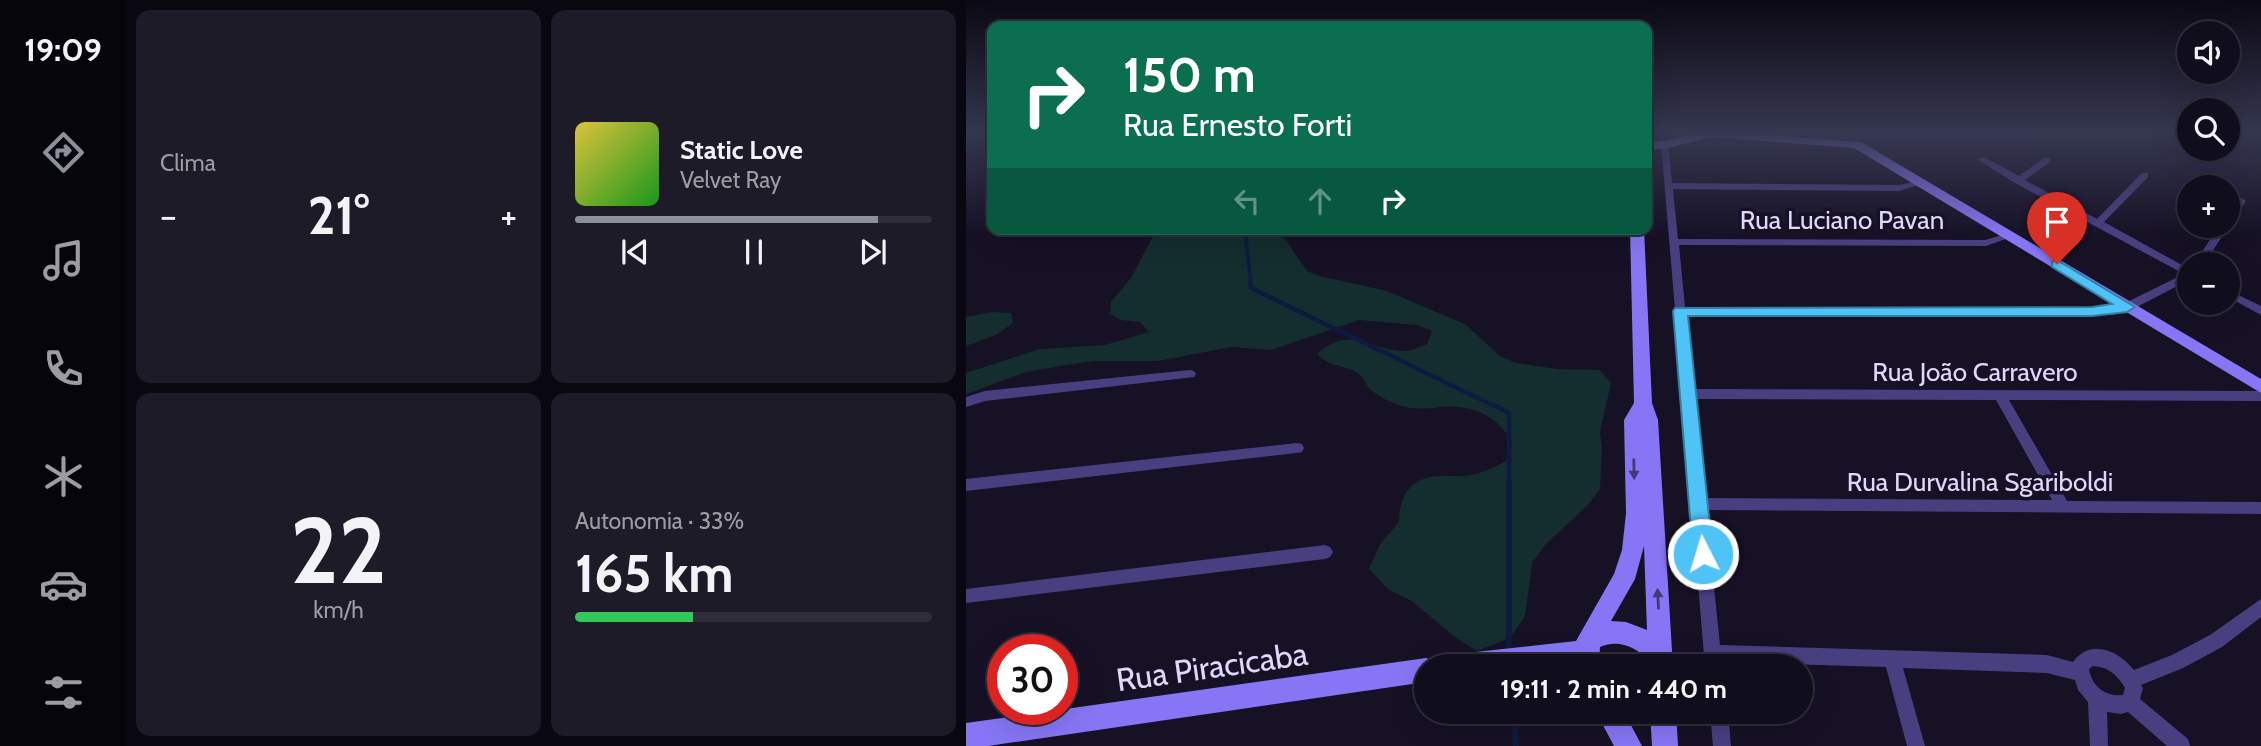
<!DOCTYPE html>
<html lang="pt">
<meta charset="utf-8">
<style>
body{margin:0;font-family:Cabin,sans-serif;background:#1e1b29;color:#f1f3f6;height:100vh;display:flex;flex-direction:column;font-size:26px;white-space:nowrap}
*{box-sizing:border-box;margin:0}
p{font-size:23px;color:#9c9ca3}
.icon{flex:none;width:38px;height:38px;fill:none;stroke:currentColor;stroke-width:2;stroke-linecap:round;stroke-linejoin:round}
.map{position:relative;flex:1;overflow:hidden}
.details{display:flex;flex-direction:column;gap:10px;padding:10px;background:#09070f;width:840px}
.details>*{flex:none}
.hud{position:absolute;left:21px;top:21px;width:665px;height:214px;border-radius:14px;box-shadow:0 7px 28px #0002,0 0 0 2px #302d3b;background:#0b6e4f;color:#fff;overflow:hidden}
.tools{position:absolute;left:1211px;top:21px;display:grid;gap:14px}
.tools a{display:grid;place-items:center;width:63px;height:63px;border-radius:50%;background:#100d1c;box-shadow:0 7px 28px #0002,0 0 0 2px #302d3b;font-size:35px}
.speed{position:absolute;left:21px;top:634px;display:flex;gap:14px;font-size:35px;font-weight:700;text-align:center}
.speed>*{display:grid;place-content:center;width:91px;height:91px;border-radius:50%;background:#100d1c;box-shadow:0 7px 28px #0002,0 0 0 2px #302d3b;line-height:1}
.speed .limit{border:10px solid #d22;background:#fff;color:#111}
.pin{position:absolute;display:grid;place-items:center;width:60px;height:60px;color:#fff;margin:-72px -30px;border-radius:50% 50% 50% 0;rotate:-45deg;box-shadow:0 0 7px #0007}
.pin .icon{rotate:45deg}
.me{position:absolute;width:77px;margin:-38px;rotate:355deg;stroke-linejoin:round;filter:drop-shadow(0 0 5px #0008)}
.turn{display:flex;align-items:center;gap:24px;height:147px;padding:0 21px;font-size:32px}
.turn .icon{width:91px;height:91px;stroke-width:2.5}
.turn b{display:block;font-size:49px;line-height:60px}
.lanes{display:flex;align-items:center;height:66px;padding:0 21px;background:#0003;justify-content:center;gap:35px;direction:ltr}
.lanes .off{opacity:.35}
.big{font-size:52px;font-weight:800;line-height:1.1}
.details .card{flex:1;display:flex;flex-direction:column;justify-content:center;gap:10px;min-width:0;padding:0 24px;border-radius:14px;background:#1e1b29}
.details .dial{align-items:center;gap:0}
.dial b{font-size:91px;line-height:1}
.song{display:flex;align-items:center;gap:21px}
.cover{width:84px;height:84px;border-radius:10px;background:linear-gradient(135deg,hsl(50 70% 55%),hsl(120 70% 35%))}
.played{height:7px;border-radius:4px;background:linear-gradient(90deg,#8c9099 85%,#302d3b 85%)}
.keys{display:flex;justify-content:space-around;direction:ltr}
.heat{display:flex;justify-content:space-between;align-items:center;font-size:38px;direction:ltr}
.charge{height:10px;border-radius:5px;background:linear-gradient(90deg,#34c759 33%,#302d3b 0)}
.details .tiles{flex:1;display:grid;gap:10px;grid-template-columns:repeat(2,1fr)}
.trip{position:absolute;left:448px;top:654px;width:399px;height:70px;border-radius:35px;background:#100d1c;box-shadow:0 7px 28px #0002,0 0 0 2px #302d3b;font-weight:800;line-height:70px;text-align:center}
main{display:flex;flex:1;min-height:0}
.menu{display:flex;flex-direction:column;width:126px;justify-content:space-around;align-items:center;background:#06050b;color:#9c9ca3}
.menu .icon{width:49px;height:49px}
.menu .selected{color:#8c9099}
.menu b{font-size:32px;color:#f1f3f6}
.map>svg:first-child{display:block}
</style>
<main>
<nav class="menu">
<b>19:09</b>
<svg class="icon selected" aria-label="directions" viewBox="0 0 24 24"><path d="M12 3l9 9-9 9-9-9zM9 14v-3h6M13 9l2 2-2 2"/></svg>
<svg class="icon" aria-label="music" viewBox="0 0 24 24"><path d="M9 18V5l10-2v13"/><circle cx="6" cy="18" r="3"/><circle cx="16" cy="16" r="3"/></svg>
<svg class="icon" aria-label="phone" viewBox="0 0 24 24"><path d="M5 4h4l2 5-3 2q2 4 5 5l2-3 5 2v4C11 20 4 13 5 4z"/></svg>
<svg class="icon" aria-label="climate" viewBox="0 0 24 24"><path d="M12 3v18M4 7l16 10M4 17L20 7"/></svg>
<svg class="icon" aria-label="car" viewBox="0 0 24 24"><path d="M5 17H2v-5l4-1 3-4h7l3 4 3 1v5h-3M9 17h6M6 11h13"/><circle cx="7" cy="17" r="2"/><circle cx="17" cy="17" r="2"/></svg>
<svg class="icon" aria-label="filters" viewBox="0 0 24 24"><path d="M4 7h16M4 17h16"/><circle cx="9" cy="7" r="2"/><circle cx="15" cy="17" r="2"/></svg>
</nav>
<section class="details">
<div class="tiles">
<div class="card"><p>Clima</p>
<div class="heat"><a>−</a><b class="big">21°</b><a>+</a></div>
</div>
<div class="card">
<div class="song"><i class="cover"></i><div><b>Static Love</b><p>Velvet Ray</p></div></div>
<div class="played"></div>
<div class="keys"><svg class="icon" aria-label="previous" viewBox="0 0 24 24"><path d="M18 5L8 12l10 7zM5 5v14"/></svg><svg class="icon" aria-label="pause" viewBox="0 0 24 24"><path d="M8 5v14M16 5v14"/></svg><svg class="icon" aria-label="next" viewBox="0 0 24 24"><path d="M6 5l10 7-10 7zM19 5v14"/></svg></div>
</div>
<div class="card dial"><b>22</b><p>km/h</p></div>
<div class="card"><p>Autonomia · 33%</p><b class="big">165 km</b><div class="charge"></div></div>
</div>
</section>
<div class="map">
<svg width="1295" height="746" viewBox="0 0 1295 746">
<rect width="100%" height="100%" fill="#161125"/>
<path fill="#142d2f" d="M197,229H312L341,271L353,276L421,291L499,324L534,356L550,363L591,369L634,370L645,383L634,432L636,450L634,489L621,506L580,544L566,563L559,616L544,638L511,651L489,637L446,601L423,590L403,569L414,544L433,522C433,494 446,476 476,476C483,475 491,477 498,476C514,474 526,469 540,461L546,442C531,415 505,404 474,407C460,409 450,410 436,406C425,403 412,397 403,388C400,384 398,378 394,375C379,363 367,370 351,354C384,323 404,351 440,351C447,351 455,346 461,344L466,331L451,325L393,320L305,350L265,347L192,361H128L106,364L60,372L0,394V373L74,349L139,345L183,332L174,322L155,320L144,314L145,302L165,278L186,238Z
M26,312L45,313L47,323L30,335L0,346V317Z"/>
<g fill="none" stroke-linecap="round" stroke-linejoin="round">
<path stroke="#0e1b41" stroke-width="3.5" d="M279,229L285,284"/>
<path stroke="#0e1b41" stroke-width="4.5" d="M284,283L285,288L543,413V484"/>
<path stroke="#0e1b41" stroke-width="6" d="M543,482V652
M548,712L550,746"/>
<path fill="#483f81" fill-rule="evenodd" d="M695,143L702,145L706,183L933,185L955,180L959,183L933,191L707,189L712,239L1019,240L1043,233L1048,236L1020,246L713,245L719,307H1146L1157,304L1218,274L1049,183L1011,159L1018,157L1053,176L1078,158H1084V162L1059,180L1131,219L1176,173H1182V177L1138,222L1223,269V280L1165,310L1146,315H720L728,389L1295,391V401L1043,400L1101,501L1295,502V514L740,510L754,645L1081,655L1107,662C1124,638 1152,650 1168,670L1206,655L1244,635L1295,599V617L1256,647L1217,668L1175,685L1177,688L1174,699L1222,739L1224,746H1201L1162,712L1155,714L1141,712L1142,746H1124L1122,702L1112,690L1109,680L1081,673L937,668L959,746H941L920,667L756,662L757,667H739ZM729,399L1030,400L1086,500L739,498ZM1127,666C1143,667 1151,675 1159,688L1157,695C1140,697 1126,687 1123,669Z
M1275,198L1280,201L1265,223L1262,224V214L1272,199Z
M1262,224L1263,226L1238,264H1228L1253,226Z
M1262,290L1295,306V315L1262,297Z
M224,370L228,371L230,374L228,377L19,401L0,407V397L19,391Z
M331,443L336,444L338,448L336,452L331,453L0,491V479Z
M359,545L364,547L367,552L364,557L359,559L0,603V589Z
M744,712H762L765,746H747Z"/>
<path fill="#8676f5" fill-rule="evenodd" d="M735,133H775L895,142L1295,379V393L888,148L745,137L698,149H681V141H698Z
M664,229H678L686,403L692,420L707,667H683L682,659C668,647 653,639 634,647L633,667H460V682L22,746H0V723L460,658L469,661L470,665L473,658L482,655L610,641L648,574L656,550L660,513L658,420L668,403ZM678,546L681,630L660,622L645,621L669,579Z
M630,712H658L676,746H648Z
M684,712H710L712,746H686Z"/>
</g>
<defs><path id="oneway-solid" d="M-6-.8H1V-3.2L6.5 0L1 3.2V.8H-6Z" transform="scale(1.75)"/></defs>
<g fill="#433978">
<use href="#oneway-solid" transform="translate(668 469) rotate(89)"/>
<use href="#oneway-solid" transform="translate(692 599) rotate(-93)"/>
</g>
<linearGradient id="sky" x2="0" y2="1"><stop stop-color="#0c0914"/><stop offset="0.56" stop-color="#363851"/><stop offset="1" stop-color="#363851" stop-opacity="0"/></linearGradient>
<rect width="1295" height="237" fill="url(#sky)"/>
<path fill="#4fc3f7" stroke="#337fa1" stroke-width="2" d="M1091,260L1169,307L1161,312L1126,316H722L747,554L745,560L737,562L730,560L727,554L707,311L709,308L1126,307L1146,304L1086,267V262Z"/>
<g text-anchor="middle" stroke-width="7" stroke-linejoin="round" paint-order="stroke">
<g font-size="26" fill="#e0d8fc" stroke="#161125">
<text x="876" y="229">Rua Luciano Pavan</text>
<text x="1009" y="381">Rua João Carravero</text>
<text x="1014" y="491">Rua Durvalina Sgariboldi</text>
</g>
<g font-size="32" fill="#e0d8fc" stroke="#161125">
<text transform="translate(246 667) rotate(-8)" y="11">Rua Piracicaba</text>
</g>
</g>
</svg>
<div class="tools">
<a><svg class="icon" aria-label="sound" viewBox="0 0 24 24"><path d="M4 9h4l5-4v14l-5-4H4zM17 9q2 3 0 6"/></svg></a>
<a><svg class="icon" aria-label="search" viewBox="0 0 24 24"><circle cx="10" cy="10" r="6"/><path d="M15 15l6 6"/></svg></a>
<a>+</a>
<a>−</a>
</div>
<div class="speed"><div class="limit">30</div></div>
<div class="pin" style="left:1091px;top:264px;background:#d93025"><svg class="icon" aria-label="arrive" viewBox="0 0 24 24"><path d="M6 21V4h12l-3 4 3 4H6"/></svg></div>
<svg class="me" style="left:737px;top:554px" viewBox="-20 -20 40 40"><circle r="17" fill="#4fc3f7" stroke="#fff" stroke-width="3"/><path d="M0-11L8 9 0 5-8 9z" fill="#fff"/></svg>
<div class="trip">19:11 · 2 min · 440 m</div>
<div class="hud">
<div class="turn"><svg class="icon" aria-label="right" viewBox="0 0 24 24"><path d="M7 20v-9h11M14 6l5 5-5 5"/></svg><div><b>150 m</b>Rua Ernesto Forti</div></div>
<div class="lanes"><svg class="icon off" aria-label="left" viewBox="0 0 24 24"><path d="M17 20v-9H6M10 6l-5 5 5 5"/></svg><svg class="icon off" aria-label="ahead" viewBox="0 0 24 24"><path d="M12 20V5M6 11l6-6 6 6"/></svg><svg class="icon" aria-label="right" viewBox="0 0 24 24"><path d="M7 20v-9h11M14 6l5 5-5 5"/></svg></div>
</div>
</div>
</main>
